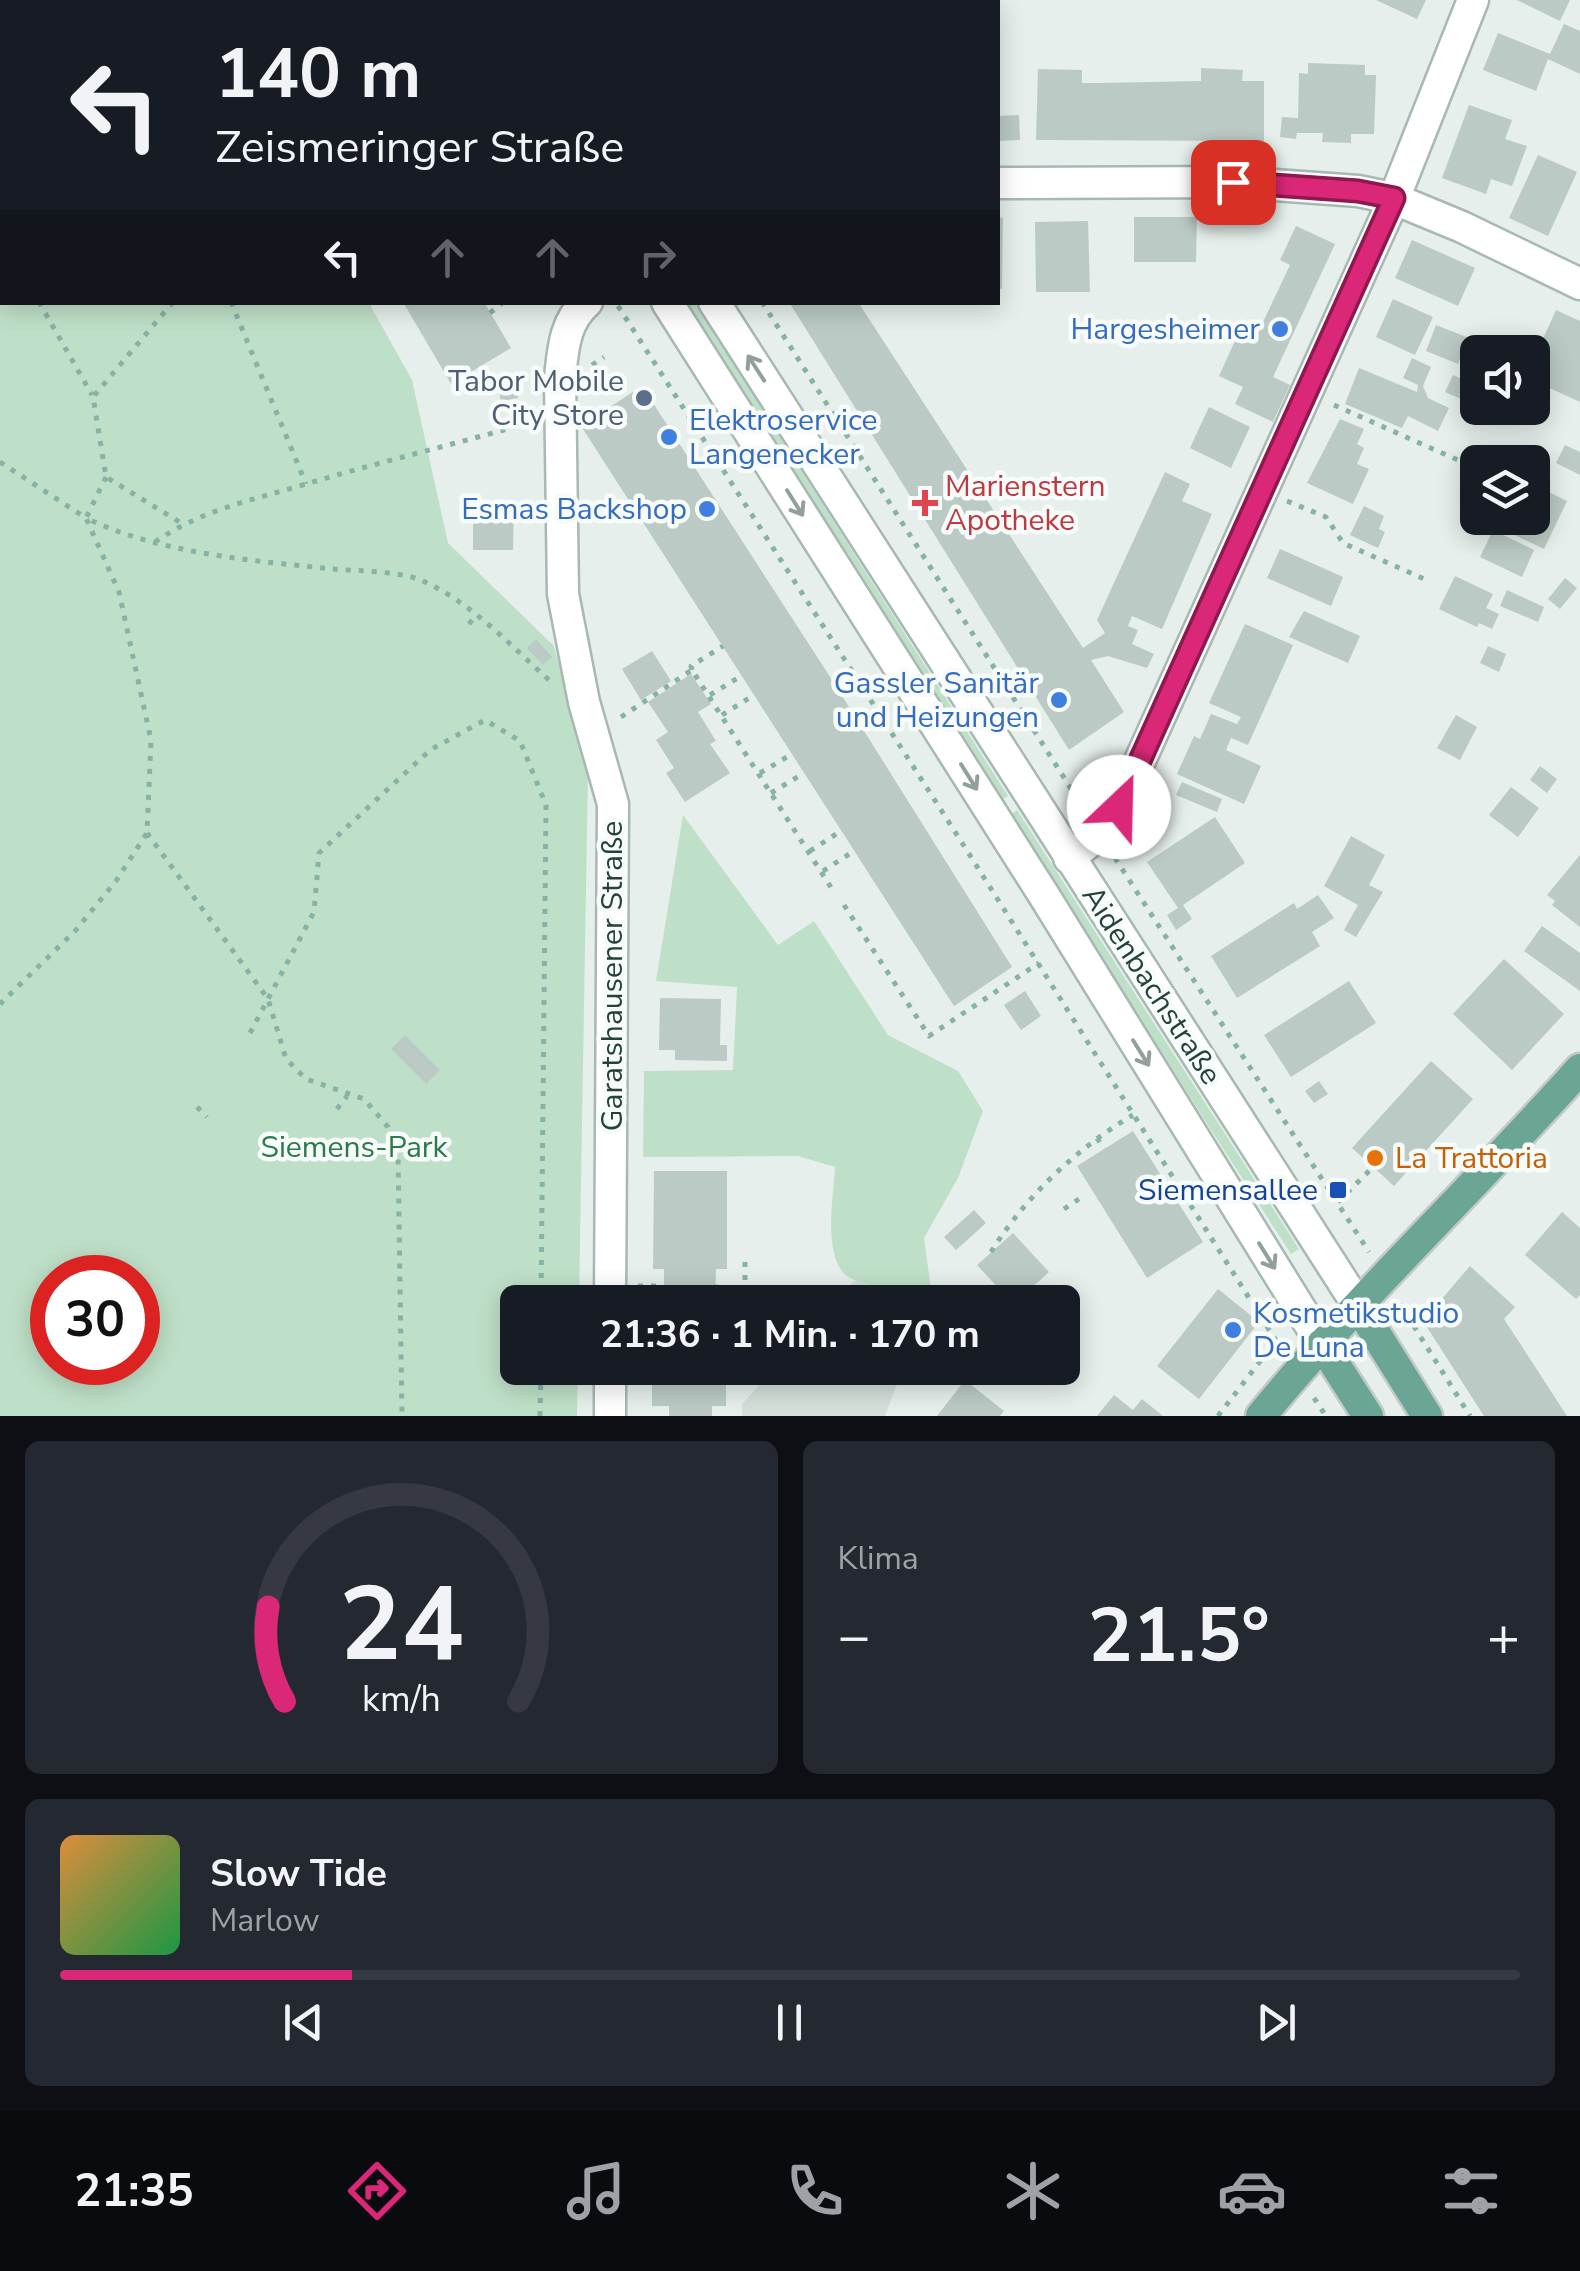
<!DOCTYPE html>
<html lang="de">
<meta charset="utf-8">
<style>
body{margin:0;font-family:"Nunito Sans",sans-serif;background:#242831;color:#f1f3f6;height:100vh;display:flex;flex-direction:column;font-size:38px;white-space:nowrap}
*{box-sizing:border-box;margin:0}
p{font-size:32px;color:#9ea1a6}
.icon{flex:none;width:55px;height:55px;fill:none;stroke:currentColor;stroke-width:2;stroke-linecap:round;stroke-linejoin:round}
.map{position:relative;height:1416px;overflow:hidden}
.side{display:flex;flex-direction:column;gap:25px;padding:25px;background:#0d0f14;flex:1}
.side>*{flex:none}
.guide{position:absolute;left:0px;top:0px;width:1000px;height:305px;box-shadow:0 5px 25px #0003;background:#171b24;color:#f1f3f6;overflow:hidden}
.fabs{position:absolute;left:1460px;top:335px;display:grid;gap:20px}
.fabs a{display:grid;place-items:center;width:90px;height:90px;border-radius:15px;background:#171b24;box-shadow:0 5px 25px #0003;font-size:50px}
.speed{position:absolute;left:30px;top:1255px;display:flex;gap:20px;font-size:50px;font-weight:700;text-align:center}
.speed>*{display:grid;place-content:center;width:130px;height:130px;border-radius:50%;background:#171b24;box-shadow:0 5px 25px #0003;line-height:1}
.speed .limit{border:15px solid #d22;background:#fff;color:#111}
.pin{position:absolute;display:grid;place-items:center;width:85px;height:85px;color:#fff;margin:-42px;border-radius:20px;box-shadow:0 5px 15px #0006}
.me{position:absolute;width:110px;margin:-55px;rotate:24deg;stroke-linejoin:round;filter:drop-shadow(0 0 8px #0008)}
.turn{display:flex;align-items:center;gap:35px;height:210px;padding:0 50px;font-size:45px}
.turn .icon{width:130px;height:130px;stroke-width:2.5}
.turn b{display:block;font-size:70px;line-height:85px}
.lanes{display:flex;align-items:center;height:95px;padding:0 50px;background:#0003;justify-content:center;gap:50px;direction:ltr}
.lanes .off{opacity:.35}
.big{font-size:75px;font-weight:700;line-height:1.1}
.side .card{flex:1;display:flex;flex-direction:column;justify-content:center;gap:15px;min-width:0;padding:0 35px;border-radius:15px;background:#242831}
.side .dial{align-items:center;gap:0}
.dial svg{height:260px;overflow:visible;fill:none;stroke:#363941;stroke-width:7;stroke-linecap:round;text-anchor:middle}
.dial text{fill:#f1f3f6;stroke:none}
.song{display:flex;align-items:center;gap:30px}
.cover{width:120px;height:120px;border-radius:15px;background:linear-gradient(135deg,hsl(30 70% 55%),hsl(140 70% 35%))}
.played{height:10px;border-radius:5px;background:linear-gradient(90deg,#db2777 20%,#363941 20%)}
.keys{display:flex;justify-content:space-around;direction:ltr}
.heat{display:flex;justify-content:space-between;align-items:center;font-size:55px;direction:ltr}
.side .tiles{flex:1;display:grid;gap:25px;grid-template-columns:1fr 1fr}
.card:last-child{grid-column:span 2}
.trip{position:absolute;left:500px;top:1285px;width:580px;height:100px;border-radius:15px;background:#171b24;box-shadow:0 5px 25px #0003;font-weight:700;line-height:100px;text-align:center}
.dock{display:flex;height:160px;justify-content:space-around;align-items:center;background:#090b0e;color:#9ea1a6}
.dock .icon{width:70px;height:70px}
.dock .current{color:#db2777}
.dock b{font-size:45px;color:#f1f3f6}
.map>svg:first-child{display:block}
</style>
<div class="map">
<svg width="1580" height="1416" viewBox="0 0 1580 1416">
<rect width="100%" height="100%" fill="#e6efeb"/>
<path fill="#d4dfda" d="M854,1281L931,1289L926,1302H834Z
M775,1368H903L885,1416H742V1404Z"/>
<path fill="#bfe0c8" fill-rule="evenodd" d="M0,0L205,2H2V302L369,303L412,380L448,543L554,646L588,771L579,1302H518V1368H578L577,1416H0ZM52,1278H138V1362H52Z
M684,303H695L1008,796L1000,801Z
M1017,810L1299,1249L1291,1254L1009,816Z
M683,815L778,945L814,921L888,1035L958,1071L983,1111L958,1178L924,1238L931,1289C907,1287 873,1289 852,1279C820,1265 834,1194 835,1167L798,1156L643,1157L644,1071L733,1070L737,987L656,981Z"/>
<path fill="#bbcac4" d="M1376,0H1426L1417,19Z
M1517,0H1570L1560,21Z
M1564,24L1580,31V74L1548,59L1536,91L1483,70L1498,33L1550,54Z
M1308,63L1365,65V75H1376L1374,134H1351V143L1322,142L1323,133H1297L1296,139L1280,137L1282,117L1298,118L1299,73L1308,74Z
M1201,68L1243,70L1242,81H1264V141L1036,140L1038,69L1082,70V83H1102L1201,81Z
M1469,105L1512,120L1505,139L1527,146L1512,186L1491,179L1486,194L1442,178Z
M1019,115L1020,140L998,141V116Z
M1538,155L1577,172L1548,236L1509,218Z
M998,217L1003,218L1002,289H998Z
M1134,217H1197L1196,262H1134Z
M1088,221L1090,292H1036L1035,222Z
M1296,226L1335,244L1273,377L1290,385L1273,422L1235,404L1243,387L1219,376L1239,332L1255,339L1290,265L1280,260Z
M1412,240L1475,268L1458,306L1395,278Z
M1393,299L1433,317L1415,355L1376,337Z
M403,302H484L511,348L451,384Z
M789,302H858L1083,648L1105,633L1097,620L1165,472L1190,484L1182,501L1212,514L1162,629L1132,616L1128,626L1138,630L1132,644L1154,654L1147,668L1108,656L1091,660L1124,712L1069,750Z
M1556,310L1580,321V402L1532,380V363Z
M1436,325L1469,338L1458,364L1426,351Z
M1412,358L1431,367L1423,386L1428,398L1449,408L1438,431L1408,416L1402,428L1345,404L1359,368L1417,392L1418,385L1403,378Z
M1453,375L1475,385L1468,402L1445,392Z
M515,382L518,398L501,401L498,385Z
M642,386L834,683L1012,967L954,1006L581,426Z
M1209,407L1250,427L1231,468L1190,448Z
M1340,419L1364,429L1357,444L1364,448L1357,464L1369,469L1353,504L1307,483Z
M1565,445L1580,452V475L1556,463Z
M1532,484L1567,501L1544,549L1502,529L1507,518H1532Z
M473,506H514L513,550H473Z
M1364,506L1384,516L1379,529L1385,532L1378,548L1350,535Z
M1493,530L1534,550L1522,577L1480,557Z
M1280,549L1343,577L1331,606L1267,578Z
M1455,576L1493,594L1486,608L1499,614L1492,629L1479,623L1477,627L1439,609Z
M1565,578L1577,588L1560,609L1548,599Z
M1507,590L1544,607L1538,622L1500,606Z
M1304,611L1360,636L1348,663L1289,637Z
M1245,624L1293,645L1248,745L1231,738L1226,750L1261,766L1244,804L1177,774L1194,736L1200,739L1211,714L1237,724L1241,717L1209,703Z
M536,639L552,657L543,665L527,648Z
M1488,646L1506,654L1499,672L1480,663Z
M652,651L671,681L641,700L622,669Z
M691,674L711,704L698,712L716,741L710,744L730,773L685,802L666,773L674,768L656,740L668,732L648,702Z
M1456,715L1477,727L1460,760L1437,748Z
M1540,766L1557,779L1547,793L1530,780Z
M1182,782L1222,799L1217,812L1176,795Z
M1511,787L1539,808L1518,837L1489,815Z
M1215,817L1245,863L1183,905L1192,919L1176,930L1167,915L1178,908L1147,862Z
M1351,836L1385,855L1369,885L1383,892L1356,937L1344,930L1358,905L1324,886Z
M1580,855V927L1552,905L1555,901L1547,895Z
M1318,895L1334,918L1312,932L1320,946L1237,998L1211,956L1294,903L1297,909Z
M1542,926L1580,953V991L1524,951Z
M1504,959L1564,1014L1512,1070L1453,1014Z
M1349,981L1376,1023L1291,1077L1264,1035Z
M1025,991L1041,1016L1021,1030L1004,1005Z
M660,998L721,999L720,1045H727V1061L675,1060V1050H659Z
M405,1035L440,1070L426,1084L391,1049Z
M1431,1061L1473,1099L1394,1186L1352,1148Z
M1319,1081L1328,1094L1314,1103L1305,1091Z
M1133,1131L1203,1242L1147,1278L1077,1166Z
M654,1171H727V1269H716L715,1302H664V1269H653Z
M974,1210L986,1223L956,1250L944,1237Z
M1562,1212L1580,1228V1295L1576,1299L1525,1255Z
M1013,1233L1049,1272L1016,1302H1011L977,1265Z
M1470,1266L1515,1307L1504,1319L1567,1416H1484L1423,1321Z
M1218,1289L1259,1322L1199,1399L1157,1366Z
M652,1368H726V1406H712V1416H669V1406H652Z
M965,1380L1004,1411L1000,1416H937Z
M1114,1395L1133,1410L1142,1399L1163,1416H1097Z"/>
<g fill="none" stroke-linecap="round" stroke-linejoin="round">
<defs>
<path id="minor" d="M474,0L475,2
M523,0L525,2
M721,2L722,0
M998,183L1233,182L1358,191L1392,198L1462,227L1580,284
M587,302C564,322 563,350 560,378L563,594L584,702L613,804L610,1302
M667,302L1045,897L1322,1344
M714,302L1359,1307
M1069,858L1100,834L1119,807L1394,199L1473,0
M610,1368V1416"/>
<path id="major" d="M1359,1307L1427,1416
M1322,1344L1368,1416
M1261,1416C1360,1295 1476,1186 1580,1069"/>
</defs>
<use href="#minor" stroke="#a8b8b2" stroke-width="35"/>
<use href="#major" stroke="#c2cac8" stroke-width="35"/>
<path stroke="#86b3a5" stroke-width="5" stroke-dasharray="5 8" stroke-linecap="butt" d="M421,0L423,2
M571,0L573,2
M0,5L2,8
M0,142L2,139
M0,177L2,187
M39,302L92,395
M173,302L93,397L106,477L181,523
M231,302L306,484
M762,302L1082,806
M618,306L959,838L1280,1347
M490,313L503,302
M592,365L604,357
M1334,405L1478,469
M0,462L86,518L119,592L151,740L147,833L116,881L75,931L0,1004
M106,477L86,518C161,554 250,560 332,569C357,571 402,571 423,581C472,603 510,645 549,680
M1287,501L1326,517L1343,543L1429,581
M155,542C201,510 253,500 306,484C380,462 455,444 529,423
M469,624L476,615
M692,670L691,666L723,646
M710,695L741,676
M722,715L754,695
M621,717L692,670L832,889
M760,773L792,754
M771,793L804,773
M147,833L268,999L286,1059L306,1079L364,1099L388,1127L398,1153L402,1416
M810,851L841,831
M1115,858L1369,1252
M823,871L854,851
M844,905L929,1036L1039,963
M250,1033L314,912L319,853L430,750L485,720L520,741L546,805L541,1302
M197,1107L207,1117
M337,1109L347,1096
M1097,1138L1104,1149
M1338,1202L1373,1167
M1064,1209L1082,1197
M991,1252C1025,1197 1077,1148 1133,1115
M638,1286H664
M714,1287L745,1288V1256
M744,1302L745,1288
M1400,1304L1470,1416
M740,1372V1368
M1314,1398L1326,1416
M540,1416L541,1368
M1218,1416L1278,1338"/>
<use href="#minor" stroke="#fff" stroke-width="30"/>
<use href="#major" stroke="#6aa596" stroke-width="30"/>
</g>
<defs><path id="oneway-shaft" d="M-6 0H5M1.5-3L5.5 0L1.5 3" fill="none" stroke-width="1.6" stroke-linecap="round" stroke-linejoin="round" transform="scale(2.5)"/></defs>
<g stroke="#92a09c">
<use href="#oneway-shaft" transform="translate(756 368) rotate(-123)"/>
<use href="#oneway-shaft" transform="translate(795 503) rotate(58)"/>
<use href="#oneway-shaft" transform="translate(969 777) rotate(58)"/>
<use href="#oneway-shaft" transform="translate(1141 1053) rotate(58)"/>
<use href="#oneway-shaft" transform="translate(1267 1256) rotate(58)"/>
</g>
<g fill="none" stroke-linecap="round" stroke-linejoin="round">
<defs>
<path id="route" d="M1119,807L1394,198L1358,191L1233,182"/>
</defs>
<use href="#route" stroke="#8e194d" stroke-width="25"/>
<use href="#route" stroke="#db2777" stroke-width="18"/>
</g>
<g fill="#3f7fe0" stroke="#f7fbf9" stroke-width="4">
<circle cx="1280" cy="329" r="10"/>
<circle cx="669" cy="437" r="10"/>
<circle cx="707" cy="509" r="10"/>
<circle cx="1059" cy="700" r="10"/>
<circle cx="1233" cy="1330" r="10"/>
</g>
<circle fill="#5c6f8a" stroke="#f7fbf9" stroke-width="4" cx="644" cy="398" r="10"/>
<path fill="#e0444e" stroke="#f7fbf9" stroke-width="4" d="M920 488h10v10h10v10h-10v10h-10v-10h-10v-10h10z"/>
<circle fill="#e8710a" stroke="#f7fbf9" stroke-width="4" cx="1375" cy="1158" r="10"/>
<rect fill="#1a4fb4" stroke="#f7fbf9" stroke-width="4" x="1328" y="1180" width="20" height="20" rx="5"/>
<g text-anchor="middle" stroke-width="9" stroke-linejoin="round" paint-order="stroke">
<g font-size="30" fill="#366cbe" stroke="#f7fbf9" text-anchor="end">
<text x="1260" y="339">Hargesheimer</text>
<text x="689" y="430" text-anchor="start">Elektroservice<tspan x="689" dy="34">Langenecker</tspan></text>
<text x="687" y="519">Esmas Backshop</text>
<text x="1039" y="693">Gassler Sanitär<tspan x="1039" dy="34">und Heizungen</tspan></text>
<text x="1253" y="1323" text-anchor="start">Kosmetikstudio<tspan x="1253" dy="34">De Luna</tspan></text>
</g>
<g font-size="30" fill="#4e5e75" stroke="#f7fbf9" text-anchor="end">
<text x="624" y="391">Tabor Mobile<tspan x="624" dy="34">City Store</tspan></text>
</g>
<g font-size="30" fill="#be3a42" stroke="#f7fbf9" text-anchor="start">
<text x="945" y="496">Marienstern<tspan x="945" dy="34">Apotheke</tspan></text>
</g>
<g font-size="30" fill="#24423a" stroke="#f7fbf9">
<text transform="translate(612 976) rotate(-90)" y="10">Garatshausener Straße</text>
<text transform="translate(1152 985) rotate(57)" y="10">Aidenbachstraße</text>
</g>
<g font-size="30" fill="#2d7a4b" stroke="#f7fbf9">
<text x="354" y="1157">Siemens-Park</text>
</g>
<g font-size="30" fill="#c56008" stroke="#f7fbf9" text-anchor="start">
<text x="1395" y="1168">La Trattoria</text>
</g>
<g font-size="30" fill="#164399" stroke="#f7fbf9" text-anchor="end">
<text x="1318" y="1200">Siemensallee</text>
</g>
</g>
</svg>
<div class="fabs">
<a><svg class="icon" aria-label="sound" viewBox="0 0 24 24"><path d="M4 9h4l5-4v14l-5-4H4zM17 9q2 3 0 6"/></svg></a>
<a><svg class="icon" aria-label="layers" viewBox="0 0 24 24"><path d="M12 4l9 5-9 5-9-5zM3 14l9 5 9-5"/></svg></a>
</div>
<div class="speed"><div class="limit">30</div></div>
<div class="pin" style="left:1233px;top:182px;background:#d93025"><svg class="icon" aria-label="arrive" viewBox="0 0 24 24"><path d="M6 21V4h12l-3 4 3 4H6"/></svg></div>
<svg class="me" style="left:1119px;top:807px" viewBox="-20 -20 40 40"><circle r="19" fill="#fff"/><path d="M0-13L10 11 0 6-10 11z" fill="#db2777"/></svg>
<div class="trip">21:36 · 1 Min. · 170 m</div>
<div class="guide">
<div class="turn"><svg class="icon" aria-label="left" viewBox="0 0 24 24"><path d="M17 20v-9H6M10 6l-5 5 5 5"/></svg><div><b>140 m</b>Zeismeringer Straße</div></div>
<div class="lanes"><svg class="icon" aria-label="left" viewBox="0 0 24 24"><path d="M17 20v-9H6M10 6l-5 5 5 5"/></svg><svg class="icon off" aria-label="ahead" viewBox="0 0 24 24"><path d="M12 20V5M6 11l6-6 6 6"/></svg><svg class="icon off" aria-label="ahead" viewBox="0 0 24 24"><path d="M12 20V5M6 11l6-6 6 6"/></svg><svg class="icon off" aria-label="right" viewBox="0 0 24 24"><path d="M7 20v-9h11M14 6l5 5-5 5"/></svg></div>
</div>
</div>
<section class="side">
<div class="tiles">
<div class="card dial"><svg viewBox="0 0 100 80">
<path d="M14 69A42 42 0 1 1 86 69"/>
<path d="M14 69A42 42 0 0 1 9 40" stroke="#db2777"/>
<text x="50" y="56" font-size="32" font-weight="700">24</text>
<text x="50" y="72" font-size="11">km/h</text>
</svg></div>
<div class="card"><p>Klima</p>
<div class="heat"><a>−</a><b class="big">21.5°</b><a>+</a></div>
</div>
<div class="card">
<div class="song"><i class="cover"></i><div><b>Slow Tide</b><p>Marlow</p></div></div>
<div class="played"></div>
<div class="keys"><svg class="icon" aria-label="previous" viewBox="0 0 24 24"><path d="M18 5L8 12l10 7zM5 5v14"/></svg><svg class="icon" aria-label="pause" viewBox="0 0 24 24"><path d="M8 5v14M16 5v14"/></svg><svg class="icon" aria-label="next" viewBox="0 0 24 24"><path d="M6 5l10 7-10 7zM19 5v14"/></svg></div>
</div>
</div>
</section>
<nav class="dock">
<b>21:35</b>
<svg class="icon current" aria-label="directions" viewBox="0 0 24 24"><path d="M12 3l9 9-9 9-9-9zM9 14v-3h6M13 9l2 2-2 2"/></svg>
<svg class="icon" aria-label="music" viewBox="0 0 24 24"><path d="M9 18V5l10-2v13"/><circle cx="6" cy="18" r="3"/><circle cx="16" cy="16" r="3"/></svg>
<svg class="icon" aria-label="phone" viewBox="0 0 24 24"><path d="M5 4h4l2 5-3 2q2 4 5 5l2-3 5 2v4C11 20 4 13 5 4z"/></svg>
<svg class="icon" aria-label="climate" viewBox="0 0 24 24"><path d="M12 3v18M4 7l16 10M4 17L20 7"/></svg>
<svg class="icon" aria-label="car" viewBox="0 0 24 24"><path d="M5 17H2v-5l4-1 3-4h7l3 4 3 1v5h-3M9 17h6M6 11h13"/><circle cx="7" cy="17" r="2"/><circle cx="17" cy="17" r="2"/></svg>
<svg class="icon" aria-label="filters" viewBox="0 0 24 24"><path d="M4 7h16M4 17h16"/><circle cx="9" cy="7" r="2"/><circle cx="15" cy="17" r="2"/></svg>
</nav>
